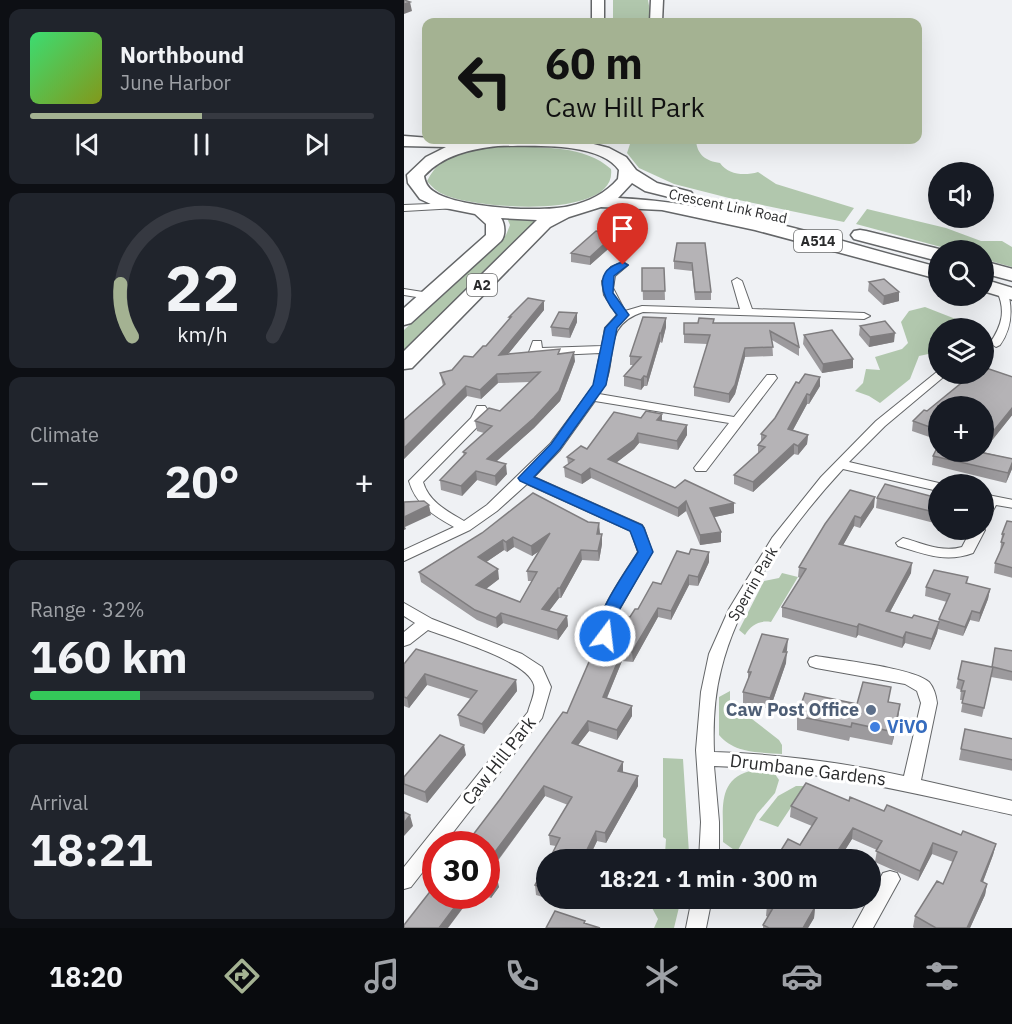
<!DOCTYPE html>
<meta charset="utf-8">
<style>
body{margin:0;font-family:"IBM Plex Sans",sans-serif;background:#20242c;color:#f1f3f6;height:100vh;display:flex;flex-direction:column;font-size:22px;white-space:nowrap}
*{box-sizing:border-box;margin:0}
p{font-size:20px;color:#9ea1a6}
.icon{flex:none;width:33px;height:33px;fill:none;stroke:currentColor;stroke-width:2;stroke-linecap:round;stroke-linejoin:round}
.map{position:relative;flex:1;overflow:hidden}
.drawer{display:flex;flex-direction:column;gap:9px;padding:9px;background:#0d0f14;width:404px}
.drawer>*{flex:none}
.guide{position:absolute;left:18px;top:18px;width:500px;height:126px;border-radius:12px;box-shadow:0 6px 24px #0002;background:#a4b292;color:#111;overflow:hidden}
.tools{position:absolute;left:524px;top:162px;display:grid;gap:12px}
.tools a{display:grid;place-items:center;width:66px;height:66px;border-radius:50%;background:#171b24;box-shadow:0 6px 24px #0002;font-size:30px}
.speed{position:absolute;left:18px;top:831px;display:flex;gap:12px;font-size:30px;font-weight:700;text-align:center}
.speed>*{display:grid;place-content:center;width:78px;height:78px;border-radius:50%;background:#171b24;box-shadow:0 6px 24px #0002;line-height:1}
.speed .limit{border:9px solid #d22;background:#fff;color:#111}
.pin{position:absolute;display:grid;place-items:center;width:51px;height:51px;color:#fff;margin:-62px -26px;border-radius:50% 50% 50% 0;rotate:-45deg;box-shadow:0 0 6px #0007}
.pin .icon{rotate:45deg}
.me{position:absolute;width:66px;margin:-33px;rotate:15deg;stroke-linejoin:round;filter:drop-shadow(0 0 4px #0008)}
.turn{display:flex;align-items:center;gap:21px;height:126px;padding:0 24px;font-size:27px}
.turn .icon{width:78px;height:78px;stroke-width:2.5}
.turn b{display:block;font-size:42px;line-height:51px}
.big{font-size:45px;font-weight:800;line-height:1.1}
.drawer .tile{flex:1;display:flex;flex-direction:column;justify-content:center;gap:9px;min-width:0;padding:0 21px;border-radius:12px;background:#20242c}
.drawer .dial{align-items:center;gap:0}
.dial svg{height:156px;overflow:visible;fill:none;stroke:#363941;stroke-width:7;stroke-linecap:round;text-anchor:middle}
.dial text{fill:#f1f3f6;stroke:none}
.song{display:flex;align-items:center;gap:18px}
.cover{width:72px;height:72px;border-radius:9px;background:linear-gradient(135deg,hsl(140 70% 55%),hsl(70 70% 35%))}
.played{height:6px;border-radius:3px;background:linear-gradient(90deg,#a4b292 50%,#363941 50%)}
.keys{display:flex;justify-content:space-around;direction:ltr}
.heat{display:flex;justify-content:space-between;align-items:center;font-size:33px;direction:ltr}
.charge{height:9px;border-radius:4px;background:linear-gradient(90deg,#34c759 32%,#363941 0)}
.trip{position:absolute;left:132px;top:849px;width:345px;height:60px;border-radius:30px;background:#171b24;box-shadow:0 6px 24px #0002;font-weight:800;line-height:60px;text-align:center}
.tab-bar{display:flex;height:96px;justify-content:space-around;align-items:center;background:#090b0e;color:#9ea1a6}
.tab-bar .icon{width:42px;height:42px}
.tab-bar .selected{color:#a4b292}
.tab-bar b{font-size:27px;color:#f1f3f6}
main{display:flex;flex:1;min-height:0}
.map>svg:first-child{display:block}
</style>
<main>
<section class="drawer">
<div class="tile">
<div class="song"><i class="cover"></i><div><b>Northbound</b><p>June Harbor</p></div></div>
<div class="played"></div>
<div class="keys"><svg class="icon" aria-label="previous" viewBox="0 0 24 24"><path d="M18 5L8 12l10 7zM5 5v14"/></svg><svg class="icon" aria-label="pause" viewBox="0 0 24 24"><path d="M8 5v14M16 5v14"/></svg><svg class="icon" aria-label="next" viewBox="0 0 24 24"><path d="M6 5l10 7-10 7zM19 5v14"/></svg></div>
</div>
<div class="tile dial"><svg viewBox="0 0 100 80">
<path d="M14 69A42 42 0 1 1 86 69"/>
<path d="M14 69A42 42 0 0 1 8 42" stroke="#a4b292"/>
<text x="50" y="56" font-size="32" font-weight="700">22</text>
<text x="50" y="72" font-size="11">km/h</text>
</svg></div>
<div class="tile"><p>Climate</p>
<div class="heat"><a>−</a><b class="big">20°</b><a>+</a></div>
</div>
<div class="tile"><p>Range · 32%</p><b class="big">160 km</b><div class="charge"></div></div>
<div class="tile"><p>Arrival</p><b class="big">18:21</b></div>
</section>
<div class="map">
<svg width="609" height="928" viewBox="0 0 609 928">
<rect width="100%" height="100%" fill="#eff1f4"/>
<path fill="#b1c7ad" d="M209,0H244L247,17L243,22H209Z
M241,140H292C293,155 302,161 316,163C324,175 341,176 354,172L372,184L450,208L440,222L325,198L270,184L235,168L223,153L226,144Z
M95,146C130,148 179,143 207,169C214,221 69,208 41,195C33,192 28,187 23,181C39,150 63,150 95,146Z
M463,209L542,228L577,241H598L608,247V267L579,259V250H548L452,224Z
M103,218L125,219L134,222L0,350V330L102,235L106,225Z
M521,307L567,325L568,328H534V352L515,356L506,379L476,403L465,396L451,391L459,383L462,369L476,370L471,357L498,349L504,343L497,322L505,311Z
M378,573L394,577L367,622C355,620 347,625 341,635L335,630L360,581L375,578Z
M326,691V702L375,740L378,745V754C355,752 331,754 315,735V697Z
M259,758L279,759L285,853L279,854L276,859H268L261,854L262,839L259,837Z
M350,770L369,771L375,780L371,793L353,814L333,852L319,842C320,811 311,778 350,770Z
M392,786H401L374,827L355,820L374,796Z
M242,899H277L270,928H250L254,919L247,906L239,901Z"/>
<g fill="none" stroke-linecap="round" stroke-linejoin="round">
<defs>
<path id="minor" d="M50,203L55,206L53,208L0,211V205Z
M219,262L224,265L211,276L209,288L221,311L238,306L336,309L328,281L333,278L338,281L348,309L460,313L466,316L460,319L239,312C193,327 218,363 195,394L330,417L363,375H371L373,378L302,471H292L290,468L325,423L191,401L156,450L130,477L238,525L240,528L248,552L211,617L207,640H195C185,621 223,570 234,552L227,531L123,484L93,511L66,530L0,561V550L50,527C29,515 12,505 5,481L67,418L73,406H81L83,409L78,422L19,482C25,502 43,511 60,521L83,505L146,444L190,385L196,353L131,356L125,352L129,341H137L138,348L198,346L201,328L213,315L200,295L198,281L207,267Z
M599,288L603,289C609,309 608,328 596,345L592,347L586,343C598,325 602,311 593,291Z
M0,289L25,293L31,296L25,299L0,295Z
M534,371V374H543L481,426L445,462L539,484H534V491L439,469C389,523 334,598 317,670C310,697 309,726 310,752C373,754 438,762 500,776L517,703L513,691L501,684L412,668L406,666L404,662L406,658L412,656C435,660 510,668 525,682C530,688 532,695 533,703L517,780L609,801V815C510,793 412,769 310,766L315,822V860H295L297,822L292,750L297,692L305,654L325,609L368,538L417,477L472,421Z
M579,494L609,500V508L592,505L584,520L579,521Z
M579,527L581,530L569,553C542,563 520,554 494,546L492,543L499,538C518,543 538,553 558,547L567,530H579Z
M0,603L28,619L118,654L138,667L147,687L138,718L40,844H32V855L7,887L0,889V867L124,712C126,704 132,692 130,685C123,660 47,639 24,630L6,644L0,646V632L11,623L0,616Z
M486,871L493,873L496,879L469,928H449L479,873Z
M288,898H308L302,928H282Z"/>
<path id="trunk" d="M188,0H200V22H188Z
M247,0H259L258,22H246Z
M0,136L65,141L174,140L205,148L222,157L232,170L253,183L287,192L290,196L287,200L281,201L241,191L228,183L214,198C322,203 429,240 534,267V279L351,230L258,210L197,207L165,217L146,227L8,368L0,369V351L133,220L97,218C101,224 102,235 97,241L7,323L0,325V308L82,235V224L71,214L31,206L16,199L4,183L3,175L22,157L42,147L0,146ZM94,146C126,146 195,141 215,170L214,179C202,193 184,202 166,206C138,213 52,208 29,191C23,187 21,182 20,176C39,155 67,149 94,146Z
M456,230L462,231L539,250H534V261L450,239L447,235L450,231Z
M579,261L609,269V281L579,273Z
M579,279L609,288V300L579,291Z"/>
</defs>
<use href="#minor" stroke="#646668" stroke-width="2"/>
<use href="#trunk" stroke="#646668" stroke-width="3"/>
<use href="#minor" fill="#fff" fill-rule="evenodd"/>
<use href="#trunk" fill="#fff" fill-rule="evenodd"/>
</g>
<path fill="#9c9a9d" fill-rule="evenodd" d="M211,243L186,265L167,262V253Z
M273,243L307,292V300H291L288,271L270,269V261Z
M238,268H260L261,300H239Z
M465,282L495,292V301L479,305L464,291Z
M140,310L104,354L156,353L171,361L156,401L130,428L92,461L103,474L92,486L73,480L58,496L37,490L36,480L60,456L59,452L80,433L73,431L71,421L96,411L126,382L94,383L77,399L63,396L0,459V420L39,386L36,373L48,370L69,357L82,346L105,320V317Z
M173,313V322L166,338L148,336L147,327Z
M262,318V327L258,343L256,342L243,386H240L237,390L220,386V376L229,365H226V356Z
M280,323H390L395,347V356L368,340L369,356L341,357L331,394L325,403L290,396V387L303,344L280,343Z
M456,326L490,342L465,347L455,335Z
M400,335L449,359V368L418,373L399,344Z
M416,377V386L405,404H403L389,430L404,435L403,444L394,455L390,454L349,492L330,484V475L354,454V445L357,442V434L371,418L395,383Z
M609,377V414L579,452L609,459L608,469L602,483L528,465L529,456L579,452L534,406V440L508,431L509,421L570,378Z
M237,418L258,421L283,435L274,450L235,443L230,449L212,463L330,513L310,517L317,532V542L296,545L282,511L274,517L187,478L178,484L161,477L160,467L164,464L163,457L183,449Z
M473,498H534V524L472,508Z
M470,507L456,528L450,526L439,545L507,573L486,612L508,618L534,622L543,602L521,596L522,587L564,577L563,583L586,589L584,599L575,622L566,620L559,636L534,629L533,633L526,650L501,643L498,648L454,635L452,638L378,617V607L396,578L394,577L395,567L421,524Z
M609,522V578L590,573L591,563L596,552L598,534Z
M78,533H196V534H198V544L195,561L178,560L157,598H155L145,611L163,616L164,626L154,640L99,623L93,628L73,620L17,582L15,572ZM110,547L128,556L135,551L123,571L124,581H128L116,602L82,589L95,579L82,562L100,550L103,552Z
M305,562L294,586L285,585L267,620L254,617L229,662L218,661L203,698L228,706V716L213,740L185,731L174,745L219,771V772L234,786L202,843L193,841L184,860H145L152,846L146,845L145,835L164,805L141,796L85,873L95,887L87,898L81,896H82V844L163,713L208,632L234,609L257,584Z
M383,650L382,652V663L366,709L339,703V692L344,681V672Z
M609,651V681L587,677L578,717L557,712L559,700H556L557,690L552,688L554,679L588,667Z
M0,664L112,680L113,691L80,734L56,726L54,715L67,699L23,685L5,708L0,706Z
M485,702L496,704L494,718L488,745L446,737L445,741L393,730V716L453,704Z
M561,729L609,739V771L555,760Z
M62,755L23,803L0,794V777Z
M445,801L557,835L592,844L589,855L579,882L583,884L581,895L566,928H510L509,927L511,916L539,884L549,862L528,854L514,881L471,862L473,850L448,839L438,854L445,860H371L396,845L408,826L386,817L387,806Z
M142,864V898L132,895L131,885Z
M143,898H164L161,904Z
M367,898H404L402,903L411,907L410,918L404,928H359V925L364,917L362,916L363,905Z"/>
<path fill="#7f7d7f" d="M6,2L8,11L0,14V4Z
M210,235L211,243L186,265V257Z
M495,292V301L479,305L480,296Z
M140,301V310L96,364L95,355Z
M173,313V322L166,338L165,329Z
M262,318V327L258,343L257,333Z
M256,333V342L243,386V377Z
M491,333L490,342L465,347L466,337Z
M341,348V357L331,394L325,403V394Z
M170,352L171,361L156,401L130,428L84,469L83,459Z
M449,359V368L418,373L419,364Z
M93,374L94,383L77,399L76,390Z
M240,376V386L237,390V380Z
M416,377V386L405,404L406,395Z
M62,386L63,396L0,459V448Z
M403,394V404L384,439V429Z
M609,407V414L572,460L573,452H579V444Z
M258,414V423L253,420Z
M283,425V435L274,450L273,441Z
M234,433L235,443L230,449L204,469V459Z
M404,435L403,444L394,455V446Z
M390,444V454L349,492V482Z
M609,461L608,469L602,483L604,473Z
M102,464L103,474L92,486L91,476Z
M186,468L187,478L178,484L177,475Z
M72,471L73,480L58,496L57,486Z
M471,497L470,507L456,528L457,518Z
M282,501V511L274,517V508Z
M330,503V513L306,518V508Z
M25,505L27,515L1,527L2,529L0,530V517Z
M451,516L450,526L434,554L435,544Z
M195,523L196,533L193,544V534Z
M317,532V542L296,545V535Z
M146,533L147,543L128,556L127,546Z
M198,534V544L195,561L194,551Z
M109,537L110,547L103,552L102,542Z
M99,540L100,550L75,567L74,557Z
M177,550L178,560L157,598L156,588Z
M305,552V562L294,586V577Z
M508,563L507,573L481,621L482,611Z
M94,569L95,579L74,595L72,585Z
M285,575V585L267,620V611Z
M154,588L155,598L139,619L138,609Z
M586,589L584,599L575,622L576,613Z
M254,608V617L229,662L228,652Z
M568,611L566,620L559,636L561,627Z
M97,613L99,623L93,628L92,618Z
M163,616L164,626L154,640L153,630Z
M535,622L533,633L526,650L528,639Z
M455,624L454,635L452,638L453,627Z
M502,632L501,643L498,648L499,638Z
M384,639L383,650L379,662V652Z
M218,651V661L199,707V697Z
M383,652L382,663L366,709V698Z
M21,674L23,685L5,708L3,698Z
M112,680L113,691L80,734L78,724Z
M496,704L494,718L488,745L490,732Z
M228,706V716L213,740V730Z
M184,721L185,731L168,753V743Z
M60,745L62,755L23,803L21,792Z
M219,762V771L214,781V771Z
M234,776V786L202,843L201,833Z
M140,786L141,796L82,876V864Z
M6,815L9,826L0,836V823Z
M449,828L448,839L435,860L433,852Z
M192,831L193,841L184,860H178Z
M529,843L528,854L514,881L516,871Z
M592,844L589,855L575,892L577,881Z
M93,877L95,887L87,898L85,888Z
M583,884L581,895L566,928H563Z
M59,896H68L44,928H35Z
M399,898H404L397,912L398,901Z
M411,907L410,918L404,928H399Z"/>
<path fill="#b5b3b6" stroke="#7f7d7f" stroke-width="1.5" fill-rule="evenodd" d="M0,0L6,2L0,4Z
M192,231L210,235L186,257L167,253Z
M273,243H301L307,292H291L288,263L270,261Z
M238,268H260L261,291H238Z
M480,279L495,292L480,296L465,282Z
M124,298L140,301L95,355L156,349L154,354L170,352L155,391L130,418L83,459L102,464L91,476L72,471L57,486L36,480L62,453L59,452L88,426L71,421L85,408L96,411L136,372L93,374L76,390L62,386L0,448V420L41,384L36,373L48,370L60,356L69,357L79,346H82L107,317H105Z
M155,312L173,313L165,329L147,327Z
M239,317L262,318L257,333H256L243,377L240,376L237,380L220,376L237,357L226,356Z
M295,318L310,319L309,323H390L395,347L366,331L369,347L341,348L331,385L325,394L290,387L306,335L280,334V323H294Z
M481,321L491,333L466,337L456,326Z
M428,330L449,359L419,364L400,335Z
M582,368L609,377V407L579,444V406H534V430L509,421L520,410L523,411L566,376L570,378L575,374H579V370Z
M401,374L416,377L406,395L403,394L384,429L404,435L394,446L390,444L349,482L330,475L361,447L354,445L362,436L357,434L371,418L392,382L395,383Z
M242,411L258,414L253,420L283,425L273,441L234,433L230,440L204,459L271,488L281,480L330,503L306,508L317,532L296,535L282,501L274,508L186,468L177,475L160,467L170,460L163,457L177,446L183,449L210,412L237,418Z
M534,446V452H575L609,459V461L604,473L529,456Z
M481,484L534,498V513L473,498Z
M446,490L471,497L457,518L451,516L435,544L508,563L482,611L508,618L510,615L535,622L528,639L502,632L499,638L455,624L453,627L378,607L402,569L395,567L421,524Z
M129,493L184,522L195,523L193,534H198L194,551L177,550L156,588H154L138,609L163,616L153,630L97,613L92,618L71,610L15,572L78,533ZM146,533L123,571L133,572L116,602L72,585L94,569L74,557L99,540L102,542L109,537L127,546Z
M20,501L25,505L0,517V502Z
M603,521L609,522V568L591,563L600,543L597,542L600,534H598Z
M287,549L305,552L294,577L285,575L267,611L254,608L228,652L218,651L199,697L228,706L213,730L184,721L168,743L219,762L214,771L234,776L201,833L192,831L178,860H145L156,838L145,835L168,797L140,786L82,864V844H62L97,798L159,712L163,713L191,648L203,633L208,632L214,614L226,617L231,609H234L249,582L257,584L273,551L285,554Z
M530,570L564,577L562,583L586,589L576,613L568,611L561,627L535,619L546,594L522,587Z
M358,634L384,639L379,652H383L366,698L339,692L347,672H344Z
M591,648L609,651V672L589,667L580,708L558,703L561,691H557L560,681L554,679L558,661L588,667Z
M12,649L112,680L78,724L54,715L73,691L21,674L3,698L0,697V664Z
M459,682L487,687L484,702L496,704L490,732L448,723L447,727L393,716L401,693L453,704Z
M561,729L609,739V760L557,749Z
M36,735L60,745L21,792L0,784V777Z
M402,783L445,801L446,797L480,811L483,805L557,835L559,831L592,844L577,881L583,884L563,928H532L511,916L533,881L539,884L553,852L529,843L516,871L472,851L478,841L449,828L433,852L446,857L445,860H415L413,858L412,860H371L384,839L396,845L413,818L387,806Z
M0,812L6,815L0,823Z
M142,864V889L131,885Z
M82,872L93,877L85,888L82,887Z
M32,884V896H59L35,928H0V925Z
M367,898H399L398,901L411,907L399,928H365L359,925L369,908L363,905Z
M151,911L181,921L180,923L196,928H142Z"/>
<path fill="#1a73e8" stroke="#114b97" stroke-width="1.5" d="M219,262L224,265L210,276L209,293L225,315L213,328L202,385L156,449L130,477L238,525L240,528L249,552L211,617L206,640H195C185,621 223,570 234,552L226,531L116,481L114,478L147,444L189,385L201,328L213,315C197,296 188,270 219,262Z"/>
<circle fill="#5c6f8a" stroke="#fff" stroke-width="2" cx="467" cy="710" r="6"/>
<circle fill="#3f7fe0" stroke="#fff" stroke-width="2" cx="471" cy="727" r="6"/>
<g text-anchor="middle" stroke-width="6" stroke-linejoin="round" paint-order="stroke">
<g font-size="14" fill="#2a2b2c" stroke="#fff">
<text transform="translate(324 206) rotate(12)" y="5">Crescent Link Road</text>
</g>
<g fill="#fff" stroke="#6a6b6b" stroke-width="1.5">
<rect x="390" y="230" width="48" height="22" rx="4.5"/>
<rect x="63" y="274" width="30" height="22" rx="4.5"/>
</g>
<g font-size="14" font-weight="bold" fill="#2a2b2c">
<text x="414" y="246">A514</text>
<text x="78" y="290">A2</text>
</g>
<g font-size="15" fill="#2a2b2c" stroke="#fff">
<text transform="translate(349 584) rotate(-60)" y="5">Sperrin Park</text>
</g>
<g font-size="18" font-weight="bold" fill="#4e5e75" stroke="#fff" text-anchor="end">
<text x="455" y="716">Caw Post Office</text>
</g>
<g font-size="18" font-weight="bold" fill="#366cbe" stroke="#fff" text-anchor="start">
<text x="483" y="733">ViVO</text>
</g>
<g font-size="18" fill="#2a2b2c" stroke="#fff">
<text transform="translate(95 761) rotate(-52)" y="6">Caw Hill Park</text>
<text transform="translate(404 770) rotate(7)" y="6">Drumbane Gardens</text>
</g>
</g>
</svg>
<div class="tools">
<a><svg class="icon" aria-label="sound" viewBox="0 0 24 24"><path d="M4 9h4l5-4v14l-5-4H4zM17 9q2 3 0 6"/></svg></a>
<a><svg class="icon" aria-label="search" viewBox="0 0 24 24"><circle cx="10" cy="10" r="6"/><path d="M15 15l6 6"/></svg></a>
<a><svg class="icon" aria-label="layers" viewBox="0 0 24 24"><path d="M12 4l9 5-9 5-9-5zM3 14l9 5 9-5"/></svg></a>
<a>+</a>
<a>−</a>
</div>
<div class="speed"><div class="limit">30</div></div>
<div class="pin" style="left:219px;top:265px;background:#d93025"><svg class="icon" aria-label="arrive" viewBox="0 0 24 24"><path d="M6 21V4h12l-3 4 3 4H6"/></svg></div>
<svg class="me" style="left:201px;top:636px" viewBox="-20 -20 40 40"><circle r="17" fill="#1a73e8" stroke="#fff" stroke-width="3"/><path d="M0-11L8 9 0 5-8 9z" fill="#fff"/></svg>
<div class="trip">18:21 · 1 min · 300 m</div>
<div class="guide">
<div class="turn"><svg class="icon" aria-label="left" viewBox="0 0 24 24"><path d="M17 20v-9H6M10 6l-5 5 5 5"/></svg><div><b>60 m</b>Caw Hill Park</div></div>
</div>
</div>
</main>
<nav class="tab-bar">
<b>18:20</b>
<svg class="icon selected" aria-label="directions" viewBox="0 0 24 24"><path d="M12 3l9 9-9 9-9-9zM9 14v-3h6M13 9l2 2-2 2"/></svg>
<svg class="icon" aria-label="music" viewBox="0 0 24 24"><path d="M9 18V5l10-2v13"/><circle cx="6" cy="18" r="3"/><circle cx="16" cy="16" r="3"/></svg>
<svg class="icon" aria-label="phone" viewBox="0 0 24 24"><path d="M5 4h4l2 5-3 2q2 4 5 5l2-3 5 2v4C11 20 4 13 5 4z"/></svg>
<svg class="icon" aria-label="climate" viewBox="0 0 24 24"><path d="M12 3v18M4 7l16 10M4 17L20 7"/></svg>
<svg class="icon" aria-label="car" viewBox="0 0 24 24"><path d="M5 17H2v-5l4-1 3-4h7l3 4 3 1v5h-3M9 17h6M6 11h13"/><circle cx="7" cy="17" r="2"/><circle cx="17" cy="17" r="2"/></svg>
<svg class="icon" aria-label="filters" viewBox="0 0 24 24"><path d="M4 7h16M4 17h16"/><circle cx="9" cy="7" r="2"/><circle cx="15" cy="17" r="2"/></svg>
</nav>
